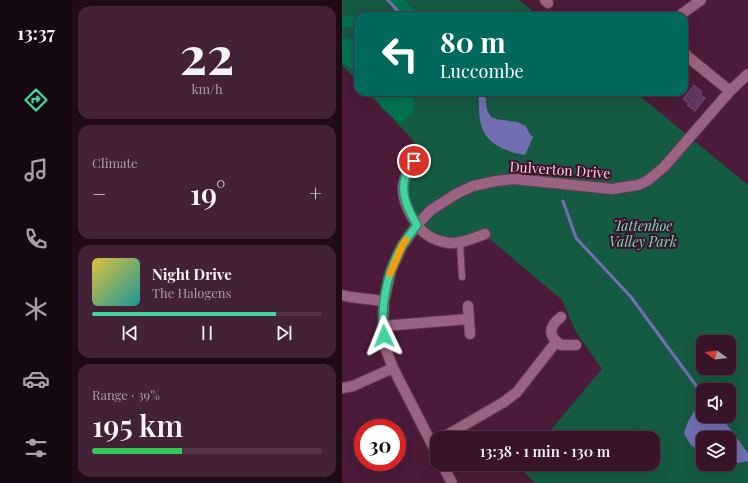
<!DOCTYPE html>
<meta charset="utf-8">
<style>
body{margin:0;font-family:"Playfair Display",serif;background:#432137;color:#f1f3f6;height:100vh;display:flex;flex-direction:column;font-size:15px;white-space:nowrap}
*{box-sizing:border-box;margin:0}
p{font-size:13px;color:#ab9ea9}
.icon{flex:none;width:22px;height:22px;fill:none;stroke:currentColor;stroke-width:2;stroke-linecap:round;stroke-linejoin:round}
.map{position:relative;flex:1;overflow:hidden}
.sheet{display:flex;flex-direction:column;gap:6px;padding:6px;background:#1f0b18;width:270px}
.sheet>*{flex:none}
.banner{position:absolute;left:12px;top:12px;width:334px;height:84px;border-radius:12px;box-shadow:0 4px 16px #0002,0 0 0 1px #523347;background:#00695c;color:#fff;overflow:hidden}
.needle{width:26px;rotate:285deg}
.controls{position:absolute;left:354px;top:335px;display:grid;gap:8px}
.controls a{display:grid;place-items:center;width:40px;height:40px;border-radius:8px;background:#38142b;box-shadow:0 4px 16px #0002,0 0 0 1px #523347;font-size:20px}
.speed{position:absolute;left:12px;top:419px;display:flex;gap:8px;font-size:20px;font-weight:700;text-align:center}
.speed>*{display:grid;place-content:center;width:52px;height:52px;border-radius:50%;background:#38142b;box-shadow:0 4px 16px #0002,0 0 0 1px #523347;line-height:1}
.speed .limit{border:6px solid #d22;background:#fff;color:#111}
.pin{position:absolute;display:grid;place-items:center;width:34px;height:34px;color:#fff;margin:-17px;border:2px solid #fff;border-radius:50%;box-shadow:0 1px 4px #0007}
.me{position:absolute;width:44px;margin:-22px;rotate:358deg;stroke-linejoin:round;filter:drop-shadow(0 0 3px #0008)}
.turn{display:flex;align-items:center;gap:14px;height:84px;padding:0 20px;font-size:18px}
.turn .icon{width:52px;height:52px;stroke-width:2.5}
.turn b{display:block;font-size:28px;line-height:34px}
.big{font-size:30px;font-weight:600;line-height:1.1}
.sheet .widget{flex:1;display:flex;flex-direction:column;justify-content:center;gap:6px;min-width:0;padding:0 14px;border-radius:12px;background:#432137}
.sheet .dial{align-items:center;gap:0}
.dial b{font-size:52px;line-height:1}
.song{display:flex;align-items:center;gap:12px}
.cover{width:48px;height:48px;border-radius:6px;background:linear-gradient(135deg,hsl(50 70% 55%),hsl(180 70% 35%))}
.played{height:4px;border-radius:2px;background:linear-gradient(90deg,#44d49f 80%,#523347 80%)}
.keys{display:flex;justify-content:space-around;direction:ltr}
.heat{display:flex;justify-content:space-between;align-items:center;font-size:22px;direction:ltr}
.charge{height:6px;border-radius:3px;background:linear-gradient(90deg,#34c759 39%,#523347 0)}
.trip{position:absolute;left:88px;top:431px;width:230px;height:40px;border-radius:12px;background:#38142b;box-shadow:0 4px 16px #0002,0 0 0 1px #523347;font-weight:600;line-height:40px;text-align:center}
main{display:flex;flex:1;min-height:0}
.tabs{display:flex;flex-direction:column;width:72px;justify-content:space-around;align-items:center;background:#160811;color:#ab9ea9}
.tabs .icon{width:28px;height:28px}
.tabs .selected{color:#44d49f}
.tabs b{font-size:18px;color:#f1f3f6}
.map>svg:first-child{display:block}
</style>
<main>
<nav class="tabs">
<b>13:37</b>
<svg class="icon selected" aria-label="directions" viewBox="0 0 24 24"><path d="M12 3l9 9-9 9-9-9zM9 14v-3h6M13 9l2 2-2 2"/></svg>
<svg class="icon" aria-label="music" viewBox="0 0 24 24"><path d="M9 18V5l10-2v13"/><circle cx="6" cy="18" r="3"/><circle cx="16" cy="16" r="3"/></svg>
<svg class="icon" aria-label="phone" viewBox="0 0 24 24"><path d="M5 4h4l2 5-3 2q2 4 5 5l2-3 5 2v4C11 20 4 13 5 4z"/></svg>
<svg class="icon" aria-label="climate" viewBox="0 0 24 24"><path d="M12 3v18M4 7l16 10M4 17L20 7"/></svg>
<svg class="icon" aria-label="car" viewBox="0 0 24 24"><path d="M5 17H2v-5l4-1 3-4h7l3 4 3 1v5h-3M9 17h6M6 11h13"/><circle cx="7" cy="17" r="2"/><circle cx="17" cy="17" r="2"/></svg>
<svg class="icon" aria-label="filters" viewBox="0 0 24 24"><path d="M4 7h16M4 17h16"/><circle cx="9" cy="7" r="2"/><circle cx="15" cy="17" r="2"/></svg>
</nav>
<section class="sheet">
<div class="widget dial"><b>22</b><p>km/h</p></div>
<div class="widget"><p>Climate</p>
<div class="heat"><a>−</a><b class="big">19°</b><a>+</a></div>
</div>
<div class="widget">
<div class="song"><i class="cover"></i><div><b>Night Drive</b><p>The Halogens</p></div></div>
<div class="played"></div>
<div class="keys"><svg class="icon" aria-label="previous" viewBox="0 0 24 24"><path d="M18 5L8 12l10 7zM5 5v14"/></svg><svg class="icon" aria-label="pause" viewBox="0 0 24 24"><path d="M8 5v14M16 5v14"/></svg><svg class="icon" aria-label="next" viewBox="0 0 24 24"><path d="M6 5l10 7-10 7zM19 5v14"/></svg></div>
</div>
<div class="widget"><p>Range · 39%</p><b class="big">195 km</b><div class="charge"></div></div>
</section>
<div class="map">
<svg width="406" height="483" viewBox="0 0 406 483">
<rect width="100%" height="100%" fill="#4b1b39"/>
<path fill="#155a42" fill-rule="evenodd" d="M0,0H177L197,16H16V82L0,65Z
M25,92H293L406,185V483H193L178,468L181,464H311V438H202L260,369L234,332L220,300L143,235L118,243L86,236L61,190L72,161L71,140ZM361,342H387V368H361ZM361,390H387V416H361ZM361,438H387V464H361Z"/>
<path fill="#007250" d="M49,0H62L74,11L68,16H36L39,13H52Z
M8,16L16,17V29L0,26V18Z
M0,38L16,41V74L0,62Z
M30,92H71L72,111L60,124L41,109Z"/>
<path fill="#716eb2" d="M136,92H143L145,110L149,117L154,119L175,122L184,126L187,133L191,137L183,155C165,152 143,144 139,124C136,114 138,102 136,92Z
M361,404V416H377L406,456V461L396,463L387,462V438H361V453L349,445L342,434C345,421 350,412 361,404Z"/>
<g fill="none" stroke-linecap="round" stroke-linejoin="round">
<path stroke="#716eb2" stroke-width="3" d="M46,0L60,16
M221,201L234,238L289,297L361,395
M377,416L406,456"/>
</g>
<path fill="#603963" stroke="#764d78" d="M352,85L360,92L358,94L363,98L353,111L345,105L347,104L341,99Z"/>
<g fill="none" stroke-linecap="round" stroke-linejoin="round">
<defs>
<path id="lane" d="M118,243L120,277"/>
<path id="street" d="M203,0L206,3
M337,16L359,0
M342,52L346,57L388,91
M72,161C67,170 61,178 61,189C61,204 74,229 87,236C93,240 101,242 107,243C119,244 132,238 143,234
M0,295L8,297L42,301
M126,306L128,334
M219,317C206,327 206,336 219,345H234
M41,326L126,319
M0,388L11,386L51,368
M100,438L162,402L175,392L214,342
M95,454L51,368L43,347L41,326L42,301L49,270L60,246L75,225L89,210L114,194L131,186L154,181L172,179L270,189L296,185L305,181L322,167L388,91L406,74
M100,464L110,483"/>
</defs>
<use href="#lane" stroke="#653c56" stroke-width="8"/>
<use href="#street" stroke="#653c56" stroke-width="12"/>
<use href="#lane" stroke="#9b6383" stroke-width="6"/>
<use href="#street" stroke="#9b6383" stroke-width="10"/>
</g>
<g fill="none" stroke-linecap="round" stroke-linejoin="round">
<defs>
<path id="route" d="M42,336C38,306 45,272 60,246C64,239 70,232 75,225C67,211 58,195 63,178C65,172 69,166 72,161"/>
</defs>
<use href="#route" stroke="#2c8a67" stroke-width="10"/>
<use href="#route" stroke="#44d49f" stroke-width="7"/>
<path stroke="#f59e0b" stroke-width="7" d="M48,274L60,246L64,240"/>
</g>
<g text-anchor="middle" stroke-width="4" stroke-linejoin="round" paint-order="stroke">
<g font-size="14" fill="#f1d1e2" stroke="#40102f">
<text transform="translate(218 170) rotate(4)" y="5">Dulverton Drive</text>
</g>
<g font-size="14" font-style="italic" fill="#67e5b3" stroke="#40102f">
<text x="301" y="231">Tattenhoe<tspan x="301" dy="16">Valley Park</tspan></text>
</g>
</g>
</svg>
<div class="controls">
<a><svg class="needle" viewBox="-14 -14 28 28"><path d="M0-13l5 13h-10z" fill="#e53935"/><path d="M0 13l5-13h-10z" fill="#ab9ea9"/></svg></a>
<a><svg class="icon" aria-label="sound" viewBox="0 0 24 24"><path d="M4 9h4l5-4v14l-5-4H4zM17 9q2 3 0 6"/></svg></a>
<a><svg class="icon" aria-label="layers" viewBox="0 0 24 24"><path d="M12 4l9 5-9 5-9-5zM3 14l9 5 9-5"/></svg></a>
</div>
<div class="speed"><div class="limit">30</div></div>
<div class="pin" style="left:72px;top:161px;background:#d93025"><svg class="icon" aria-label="arrive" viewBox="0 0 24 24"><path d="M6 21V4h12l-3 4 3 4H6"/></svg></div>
<svg class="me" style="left:42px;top:336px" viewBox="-20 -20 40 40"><path d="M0-17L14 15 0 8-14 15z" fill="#44d49f" stroke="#fff" stroke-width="4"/></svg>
<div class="trip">13:38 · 1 min · 130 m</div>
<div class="banner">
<div class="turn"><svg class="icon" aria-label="left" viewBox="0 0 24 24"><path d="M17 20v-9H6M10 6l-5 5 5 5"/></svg><div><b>80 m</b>Luccombe</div></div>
</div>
</div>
</main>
